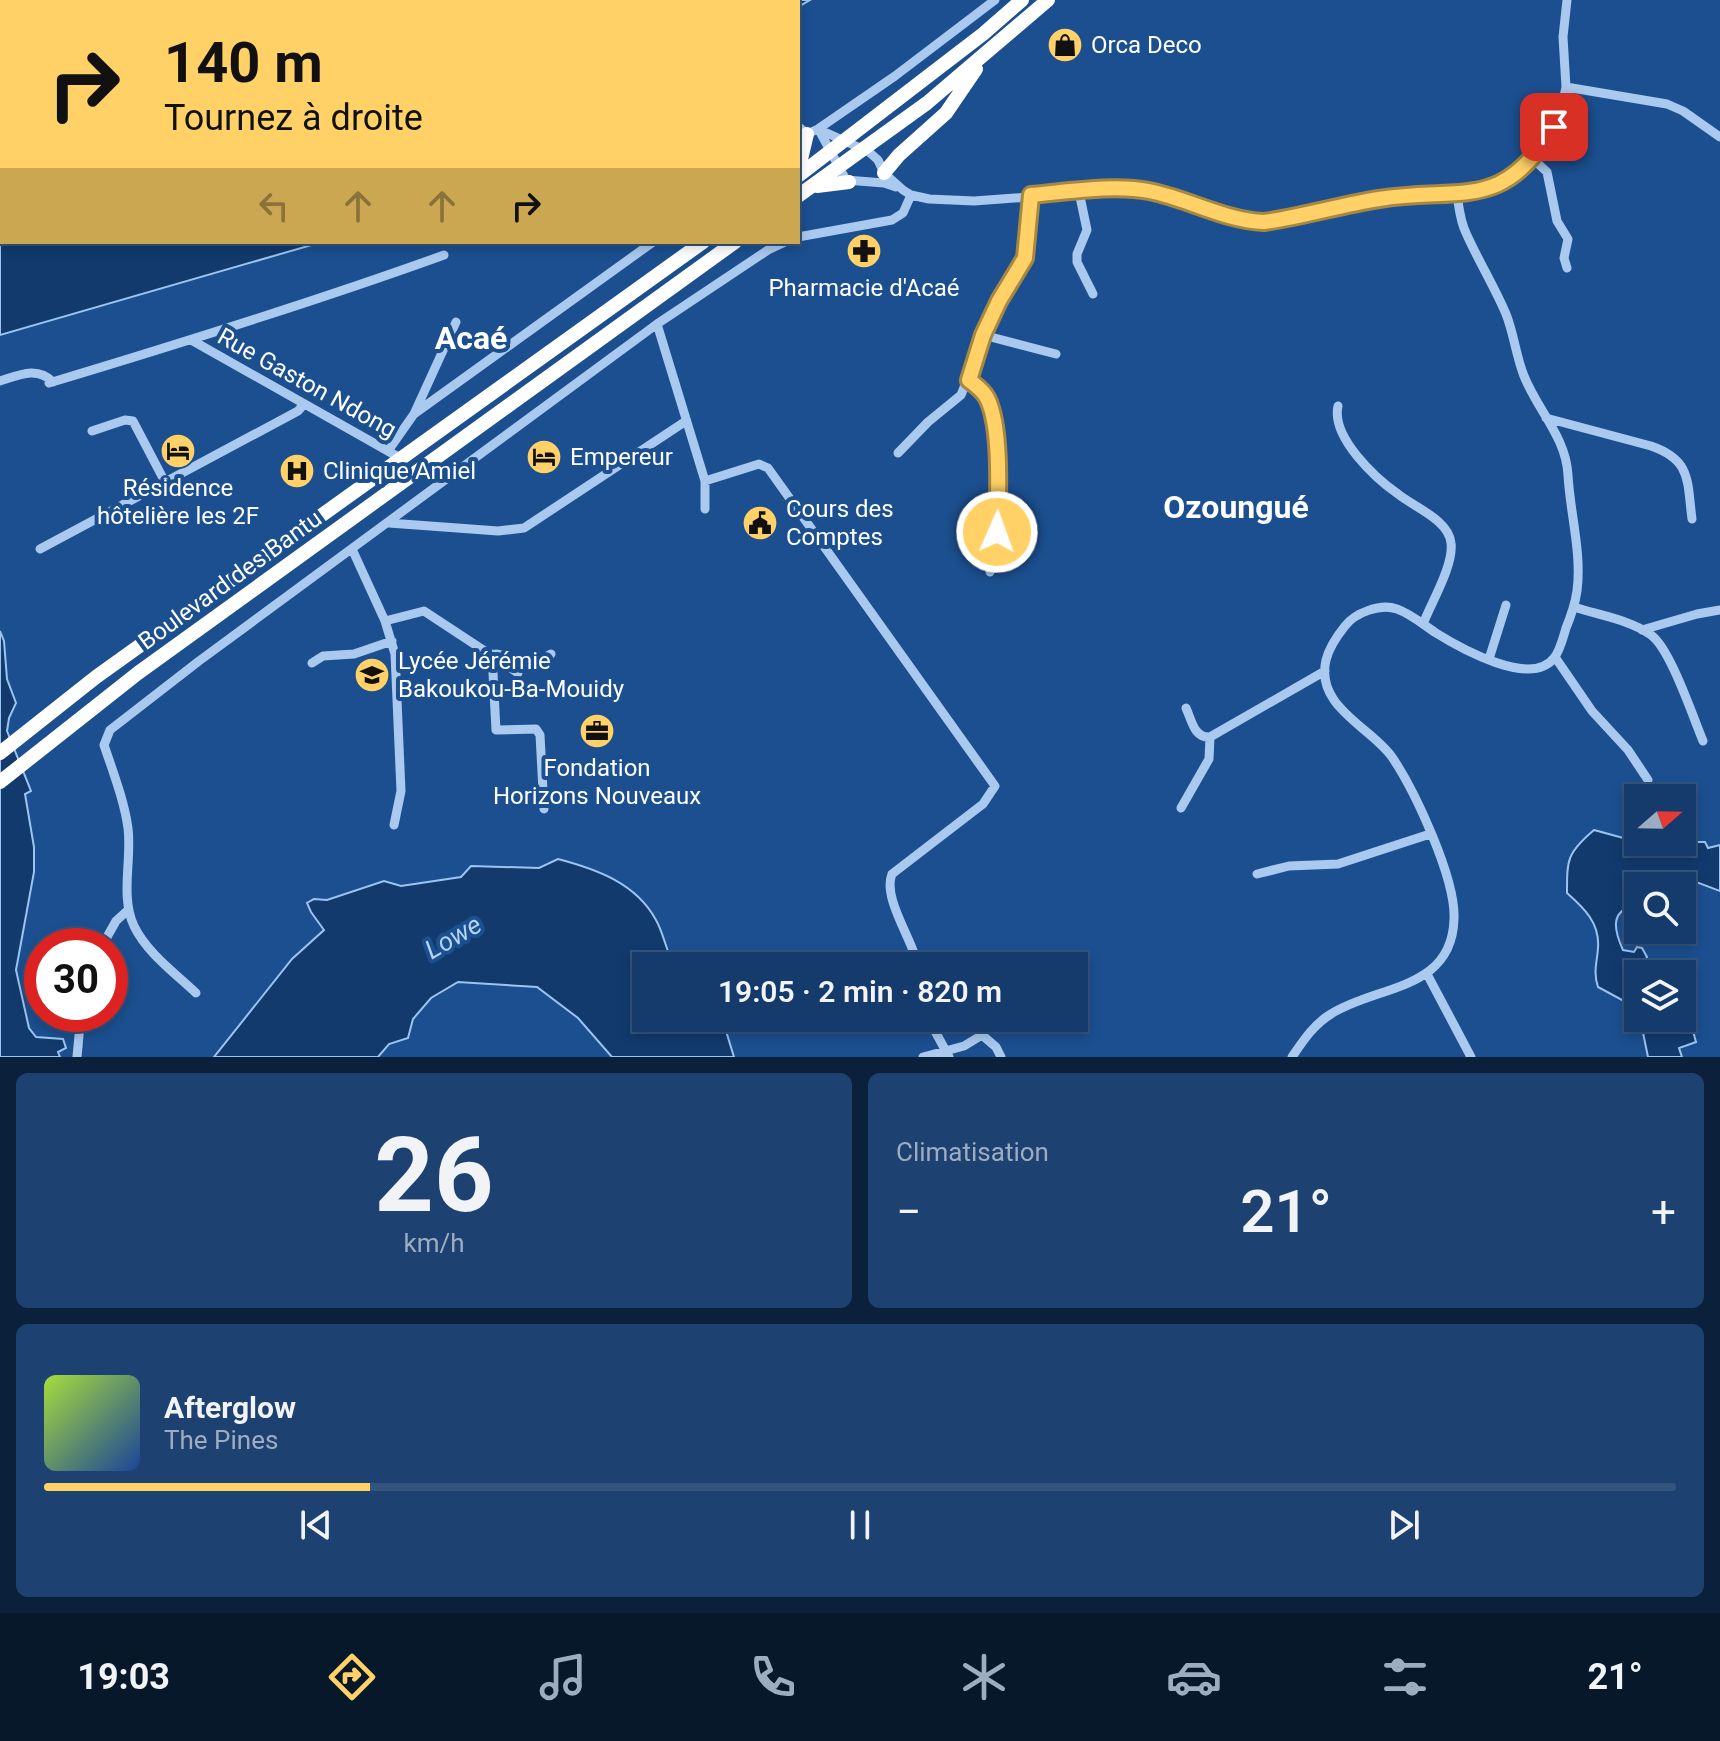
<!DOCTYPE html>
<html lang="fr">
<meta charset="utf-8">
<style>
body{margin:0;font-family:Roboto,sans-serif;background:#1d4271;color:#f1f3f6;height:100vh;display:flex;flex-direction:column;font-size:30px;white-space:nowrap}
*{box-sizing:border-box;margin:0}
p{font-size:26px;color:#9dadc1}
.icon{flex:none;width:44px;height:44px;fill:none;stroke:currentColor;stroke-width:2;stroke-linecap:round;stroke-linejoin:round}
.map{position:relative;height:1057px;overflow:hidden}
.side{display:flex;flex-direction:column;gap:16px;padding:16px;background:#0b203b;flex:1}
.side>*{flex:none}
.guide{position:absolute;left:0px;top:0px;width:800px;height:244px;box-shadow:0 4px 12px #0003,0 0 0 2px #33557e;background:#ffd166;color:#111;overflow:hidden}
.needle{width:52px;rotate:70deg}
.fabs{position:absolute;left:1624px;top:784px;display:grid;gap:16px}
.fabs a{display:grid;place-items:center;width:72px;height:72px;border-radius:0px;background:#143b6b;box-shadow:0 4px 12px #0003,0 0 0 2px #33557e;font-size:40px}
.speed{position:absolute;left:24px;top:928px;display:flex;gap:16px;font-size:40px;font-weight:700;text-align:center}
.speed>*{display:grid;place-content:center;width:104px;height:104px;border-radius:50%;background:#143b6b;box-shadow:0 4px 12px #0003,0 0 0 2px #33557e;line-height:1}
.speed .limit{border:12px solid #d22;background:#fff;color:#111}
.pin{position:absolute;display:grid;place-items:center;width:68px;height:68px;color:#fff;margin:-34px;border-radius:16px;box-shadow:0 4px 12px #0006}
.me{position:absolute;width:88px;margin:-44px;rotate:2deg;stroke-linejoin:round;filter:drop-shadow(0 0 6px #0008)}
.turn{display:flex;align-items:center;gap:28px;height:168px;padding:0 32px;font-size:36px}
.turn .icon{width:104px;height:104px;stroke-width:2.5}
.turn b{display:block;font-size:56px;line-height:68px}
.lanes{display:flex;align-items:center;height:76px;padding:0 32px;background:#0003;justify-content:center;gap:40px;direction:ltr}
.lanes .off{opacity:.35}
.big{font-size:60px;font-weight:600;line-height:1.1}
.side .widget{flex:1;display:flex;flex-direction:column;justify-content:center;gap:12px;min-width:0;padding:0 28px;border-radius:12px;background:#1d4271}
.side .dial{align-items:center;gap:0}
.dial b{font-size:104px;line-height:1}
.song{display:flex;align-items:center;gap:24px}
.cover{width:96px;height:96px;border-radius:12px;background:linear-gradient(135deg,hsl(80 70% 55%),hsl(220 70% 35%))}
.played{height:8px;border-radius:4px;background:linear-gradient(90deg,#ffd166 20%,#33557e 20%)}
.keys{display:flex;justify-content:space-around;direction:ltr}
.heat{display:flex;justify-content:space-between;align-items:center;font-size:44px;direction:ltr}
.side .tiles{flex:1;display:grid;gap:16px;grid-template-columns:1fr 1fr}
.widget:last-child{grid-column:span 2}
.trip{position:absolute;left:632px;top:952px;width:456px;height:80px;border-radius:0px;background:#143b6b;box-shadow:0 4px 12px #0003,0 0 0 2px #33557e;font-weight:600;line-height:80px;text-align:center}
.menu{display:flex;height:128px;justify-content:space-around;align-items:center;background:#08182b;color:#9dadc1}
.menu .icon{width:56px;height:56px}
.menu .on{color:#ffd166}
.menu b{font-size:36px;color:#f1f3f6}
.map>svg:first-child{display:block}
</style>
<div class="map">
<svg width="1720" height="1057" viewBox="0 0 1720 1057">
<rect width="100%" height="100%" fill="#1b4f8f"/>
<path fill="#123a6d" stroke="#9cc4f0" stroke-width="2" d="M0,0H810L798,7V2H2V242H322L0,335Z
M0,631L4,641L7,679L16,703L9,718L7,731L31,791L25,794L34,847V872L16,970L29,1028L36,1037L63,1039L66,1048L58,1052L60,1057H0Z
M1594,830L1638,842H1705L1708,848L1720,845V891L1683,877L1662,883L1661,886H1638V904C1610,910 1613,928 1623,950L1634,952L1637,947L1642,948L1647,957L1644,963L1647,972L1652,974H1638V1014L1635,1007L1598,987C1593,972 1597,963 1598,948C1600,923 1584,908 1567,893C1567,859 1567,853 1594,830Z
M558,859C596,869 636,883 656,920C664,934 666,952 675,966H646V1018H722L734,1057H612L578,1018L537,987L458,982L431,998L413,1019L408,1038L389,1044L378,1057H214L292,959L324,930L311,912L307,903L314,899L327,900L384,881L401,886L461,877L471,866L539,868Z
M1640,1018H1669L1671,1026L1690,1020L1696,1042L1679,1048L1682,1057H1648Z"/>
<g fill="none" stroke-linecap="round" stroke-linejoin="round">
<path stroke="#a9c9ee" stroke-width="9" d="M1566,87L1667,104L1683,111L1720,137
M798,126L807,134L818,129L895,76L995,0
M818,129L869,152L878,160L884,173L903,190L911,195L929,199L974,201L1137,189C1180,194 1219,219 1264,222L1382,198L1474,192L1517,174L1526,166L1546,141L1561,111L1566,87L1563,37L1567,0
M819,130L846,180L884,183L896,187
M1533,159L1547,172L1557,221L1568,239L1564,258L1567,268
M1079,192L1087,230L1077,254V262L1093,294
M798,237L892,220L903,213L911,195
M657,324L705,481V509
M983,335L1056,354
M193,341L402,459
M969,380L982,390L990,406L998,463L997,532L990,572
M0,381C19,375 37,366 53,382
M49,383C182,343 314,302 444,255
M1338,406C1331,437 1375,478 1398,494C1414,507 1449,520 1451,543C1454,565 1431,603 1423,624
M414,414L653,242
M1546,418L1651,446C1692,460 1687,482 1692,519
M92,431L125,420L133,421L165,482
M388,451L414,414L456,322
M898,453L928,422L961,395L999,301L1025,258L1031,195
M705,481L759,464L768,468L995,786L983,804L892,874C882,898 913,940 918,966
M389,523L498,531L524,528L686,421
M40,549L298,411L304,404
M352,549L385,621L395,654L401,791L394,825
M1574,607C1598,615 1631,620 1651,635C1670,648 1693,717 1703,741
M385,621L424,611L518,673
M1642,630L1697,614L1720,610
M492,654L496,730L536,729L540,735L544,809
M496,654L538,661L551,654
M1555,657L1592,711L1628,750L1648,780
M1489,659L1506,605
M312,663L323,656L354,654L392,641
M1186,708C1192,721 1194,738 1210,737L1325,671
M1181,808L1209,759L1210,737
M1257,874L1289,866L1338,864L1430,834
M102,946L116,921L128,910
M1427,974L1471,1057
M196,993C175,973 147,953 134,926C120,896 132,860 128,828C124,800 113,772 104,745L110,730L199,661L657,324L768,250L785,242
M928,1018L949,1057
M77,1057L81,1014
M923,1057L964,1046L982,1035L996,1047L1001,1057
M1292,1057C1303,1041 1314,1024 1331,1014C1377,985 1452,991 1454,919C1456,879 1415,791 1392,757C1371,727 1315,707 1326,660C1329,648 1337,636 1345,626C1355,613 1380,603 1397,609C1411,614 1424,625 1436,633C1460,648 1531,688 1554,658C1560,651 1563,638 1566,628C1571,616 1575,604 1577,591C1582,553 1570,513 1568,475C1566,437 1538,411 1524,376C1516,356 1514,334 1506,314C1494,286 1478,260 1466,233C1460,221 1459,207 1457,195"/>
<path stroke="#fff" stroke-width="14" d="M798,172L807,134
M884,173L899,155L946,113L976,69
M798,176L983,34L1022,0
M817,186L849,182
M798,196L927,103L1048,0
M0,753L96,677L703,242
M0,782L138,673L735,242"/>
</g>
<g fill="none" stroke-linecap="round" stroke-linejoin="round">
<defs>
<path id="route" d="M997,532C998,499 1002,427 987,398C983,390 975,385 969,380L983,335L999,301L1025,258L1031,195C1066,192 1114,184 1149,191C1189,199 1223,220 1264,222C1302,217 1340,205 1379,199C1462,186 1502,213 1554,127"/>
</defs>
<use href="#route" stroke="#a68842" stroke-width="20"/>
<use href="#route" stroke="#ffd166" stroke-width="14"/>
</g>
<defs>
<symbol id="shop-disc" viewBox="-11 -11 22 22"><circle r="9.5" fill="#ffd166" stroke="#1b4f8f"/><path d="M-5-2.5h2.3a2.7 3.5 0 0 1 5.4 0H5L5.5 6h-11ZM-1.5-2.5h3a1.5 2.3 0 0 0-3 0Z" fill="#111"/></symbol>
<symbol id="pharmacy-disc" viewBox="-11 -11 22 22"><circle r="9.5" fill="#ffd166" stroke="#1b4f8f"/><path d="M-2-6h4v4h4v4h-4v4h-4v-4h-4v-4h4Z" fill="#111"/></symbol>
<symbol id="hotel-disc" viewBox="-11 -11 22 22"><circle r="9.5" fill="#ffd166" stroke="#1b4f8f"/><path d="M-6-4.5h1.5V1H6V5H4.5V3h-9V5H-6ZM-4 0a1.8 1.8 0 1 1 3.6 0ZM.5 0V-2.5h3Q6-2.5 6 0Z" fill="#111"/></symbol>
<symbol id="hospital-disc" viewBox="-11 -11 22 22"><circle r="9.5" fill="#ffd166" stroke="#1b4f8f"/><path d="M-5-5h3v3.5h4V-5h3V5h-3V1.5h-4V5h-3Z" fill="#111"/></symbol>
<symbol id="civic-disc" viewBox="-11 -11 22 22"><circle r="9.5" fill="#ffd166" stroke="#1b4f8f"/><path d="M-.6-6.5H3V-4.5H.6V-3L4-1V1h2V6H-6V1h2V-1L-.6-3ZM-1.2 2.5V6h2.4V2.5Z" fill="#111"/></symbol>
<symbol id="school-disc" viewBox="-11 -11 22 22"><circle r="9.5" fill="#ffd166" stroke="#1b4f8f"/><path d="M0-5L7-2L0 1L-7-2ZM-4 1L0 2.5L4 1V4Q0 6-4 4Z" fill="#111"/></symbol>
<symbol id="office-disc" viewBox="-11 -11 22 22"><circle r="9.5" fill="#ffd166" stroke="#1b4f8f"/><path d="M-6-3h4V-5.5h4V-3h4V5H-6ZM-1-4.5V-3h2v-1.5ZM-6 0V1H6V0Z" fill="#111"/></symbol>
</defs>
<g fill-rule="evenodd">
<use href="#shop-disc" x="1045" y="25" width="40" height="40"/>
<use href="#pharmacy-disc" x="844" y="231" width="40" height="40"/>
<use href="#hotel-disc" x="158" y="431" width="40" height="40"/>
<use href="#hotel-disc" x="524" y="437" width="40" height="40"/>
<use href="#hospital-disc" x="277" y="451" width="40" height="40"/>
<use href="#civic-disc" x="740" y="503" width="40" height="40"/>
<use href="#school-disc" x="352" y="655" width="40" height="40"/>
<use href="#office-disc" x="577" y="711" width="40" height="40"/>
</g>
<g text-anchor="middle" stroke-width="8" stroke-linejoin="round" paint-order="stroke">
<g font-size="24" fill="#fff" stroke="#1b4f8f" text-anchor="start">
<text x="1091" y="53">Orca Deco</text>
<text x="864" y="296" text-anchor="middle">Pharmacie d'Acaé</text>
<text x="570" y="465">Empereur</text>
<text x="323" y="479">Clinique Amiel</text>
<text x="178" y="496" text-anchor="middle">Résidence<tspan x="178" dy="28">hôtelière les 2F</tspan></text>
<text x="786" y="517">Cours des<tspan x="786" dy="28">Comptes</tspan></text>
<text x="398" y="669">Lycée Jérémie<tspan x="398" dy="28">Bakoukou-Ba-Mouidy</tspan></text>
<text x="597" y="776" text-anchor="middle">Fondation<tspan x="597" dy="28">Horizons Nouveaux</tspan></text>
</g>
<g font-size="24" fill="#fff" stroke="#1b4f8f">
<text transform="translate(307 383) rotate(29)" y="8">Rue Gaston Ndong</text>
<text transform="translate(230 580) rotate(-36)" y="8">Boulevard des Bantu</text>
</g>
<g font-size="26" font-style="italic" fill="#b5d3f5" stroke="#1b4f8f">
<text transform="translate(453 937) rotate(-30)" y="9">Lowe</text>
</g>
<g font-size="32" font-weight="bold" fill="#fff" stroke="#1b4f8f">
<text x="471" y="349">Acaé</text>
<text x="1236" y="518">Ozoungué</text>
</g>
</g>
</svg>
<div class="fabs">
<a><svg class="needle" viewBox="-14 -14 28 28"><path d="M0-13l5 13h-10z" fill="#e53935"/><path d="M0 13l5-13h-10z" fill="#9dadc1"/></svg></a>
<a><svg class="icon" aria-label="search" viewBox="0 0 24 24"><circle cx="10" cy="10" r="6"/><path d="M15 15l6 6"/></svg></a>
<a><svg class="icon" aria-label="layers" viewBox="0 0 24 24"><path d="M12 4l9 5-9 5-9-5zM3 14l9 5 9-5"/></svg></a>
</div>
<div class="speed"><div class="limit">30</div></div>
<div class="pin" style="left:1554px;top:127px;background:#d93025"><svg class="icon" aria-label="arrive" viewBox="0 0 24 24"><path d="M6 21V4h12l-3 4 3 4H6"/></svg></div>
<svg class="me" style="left:997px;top:532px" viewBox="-20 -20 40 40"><circle r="17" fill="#ffd166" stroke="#fff" stroke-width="3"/><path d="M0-11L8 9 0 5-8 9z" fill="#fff"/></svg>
<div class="trip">19:05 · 2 min · 820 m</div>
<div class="guide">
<div class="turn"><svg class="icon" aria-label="right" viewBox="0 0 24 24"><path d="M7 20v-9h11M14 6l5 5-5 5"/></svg><div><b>140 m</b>Tournez à droite</div></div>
<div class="lanes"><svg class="icon off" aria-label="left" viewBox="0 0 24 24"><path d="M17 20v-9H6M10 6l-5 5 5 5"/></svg><svg class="icon off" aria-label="ahead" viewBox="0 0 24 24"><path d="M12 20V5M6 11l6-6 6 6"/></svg><svg class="icon off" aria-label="ahead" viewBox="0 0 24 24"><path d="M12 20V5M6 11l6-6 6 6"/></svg><svg class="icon" aria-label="right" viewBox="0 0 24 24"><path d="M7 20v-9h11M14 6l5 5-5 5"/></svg></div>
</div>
</div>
<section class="side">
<div class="tiles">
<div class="widget dial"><b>26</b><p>km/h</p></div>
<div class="widget"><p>Climatisation</p>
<div class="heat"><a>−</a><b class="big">21°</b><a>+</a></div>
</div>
<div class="widget">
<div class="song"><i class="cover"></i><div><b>Afterglow</b><p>The Pines</p></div></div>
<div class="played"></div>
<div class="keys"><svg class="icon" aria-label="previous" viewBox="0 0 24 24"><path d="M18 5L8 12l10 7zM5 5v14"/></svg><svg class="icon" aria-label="pause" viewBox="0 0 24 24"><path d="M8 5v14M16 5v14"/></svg><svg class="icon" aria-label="next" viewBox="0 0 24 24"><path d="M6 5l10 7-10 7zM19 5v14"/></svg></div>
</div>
</div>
</section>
<nav class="menu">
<b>19:03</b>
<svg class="icon on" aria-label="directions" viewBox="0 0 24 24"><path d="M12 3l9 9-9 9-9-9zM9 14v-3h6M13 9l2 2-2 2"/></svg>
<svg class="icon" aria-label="music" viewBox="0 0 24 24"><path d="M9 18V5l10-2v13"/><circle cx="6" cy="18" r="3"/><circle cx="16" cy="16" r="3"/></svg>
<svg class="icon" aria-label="phone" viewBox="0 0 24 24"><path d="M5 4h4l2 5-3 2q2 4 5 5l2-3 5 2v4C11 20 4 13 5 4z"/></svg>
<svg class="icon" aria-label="climate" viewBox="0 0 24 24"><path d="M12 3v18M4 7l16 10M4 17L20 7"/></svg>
<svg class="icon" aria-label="car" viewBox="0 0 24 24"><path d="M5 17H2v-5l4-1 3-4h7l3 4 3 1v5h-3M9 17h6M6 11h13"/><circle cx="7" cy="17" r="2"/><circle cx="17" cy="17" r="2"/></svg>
<svg class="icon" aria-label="filters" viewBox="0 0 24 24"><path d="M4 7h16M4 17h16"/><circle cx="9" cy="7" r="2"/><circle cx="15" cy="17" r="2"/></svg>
<b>21°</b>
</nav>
